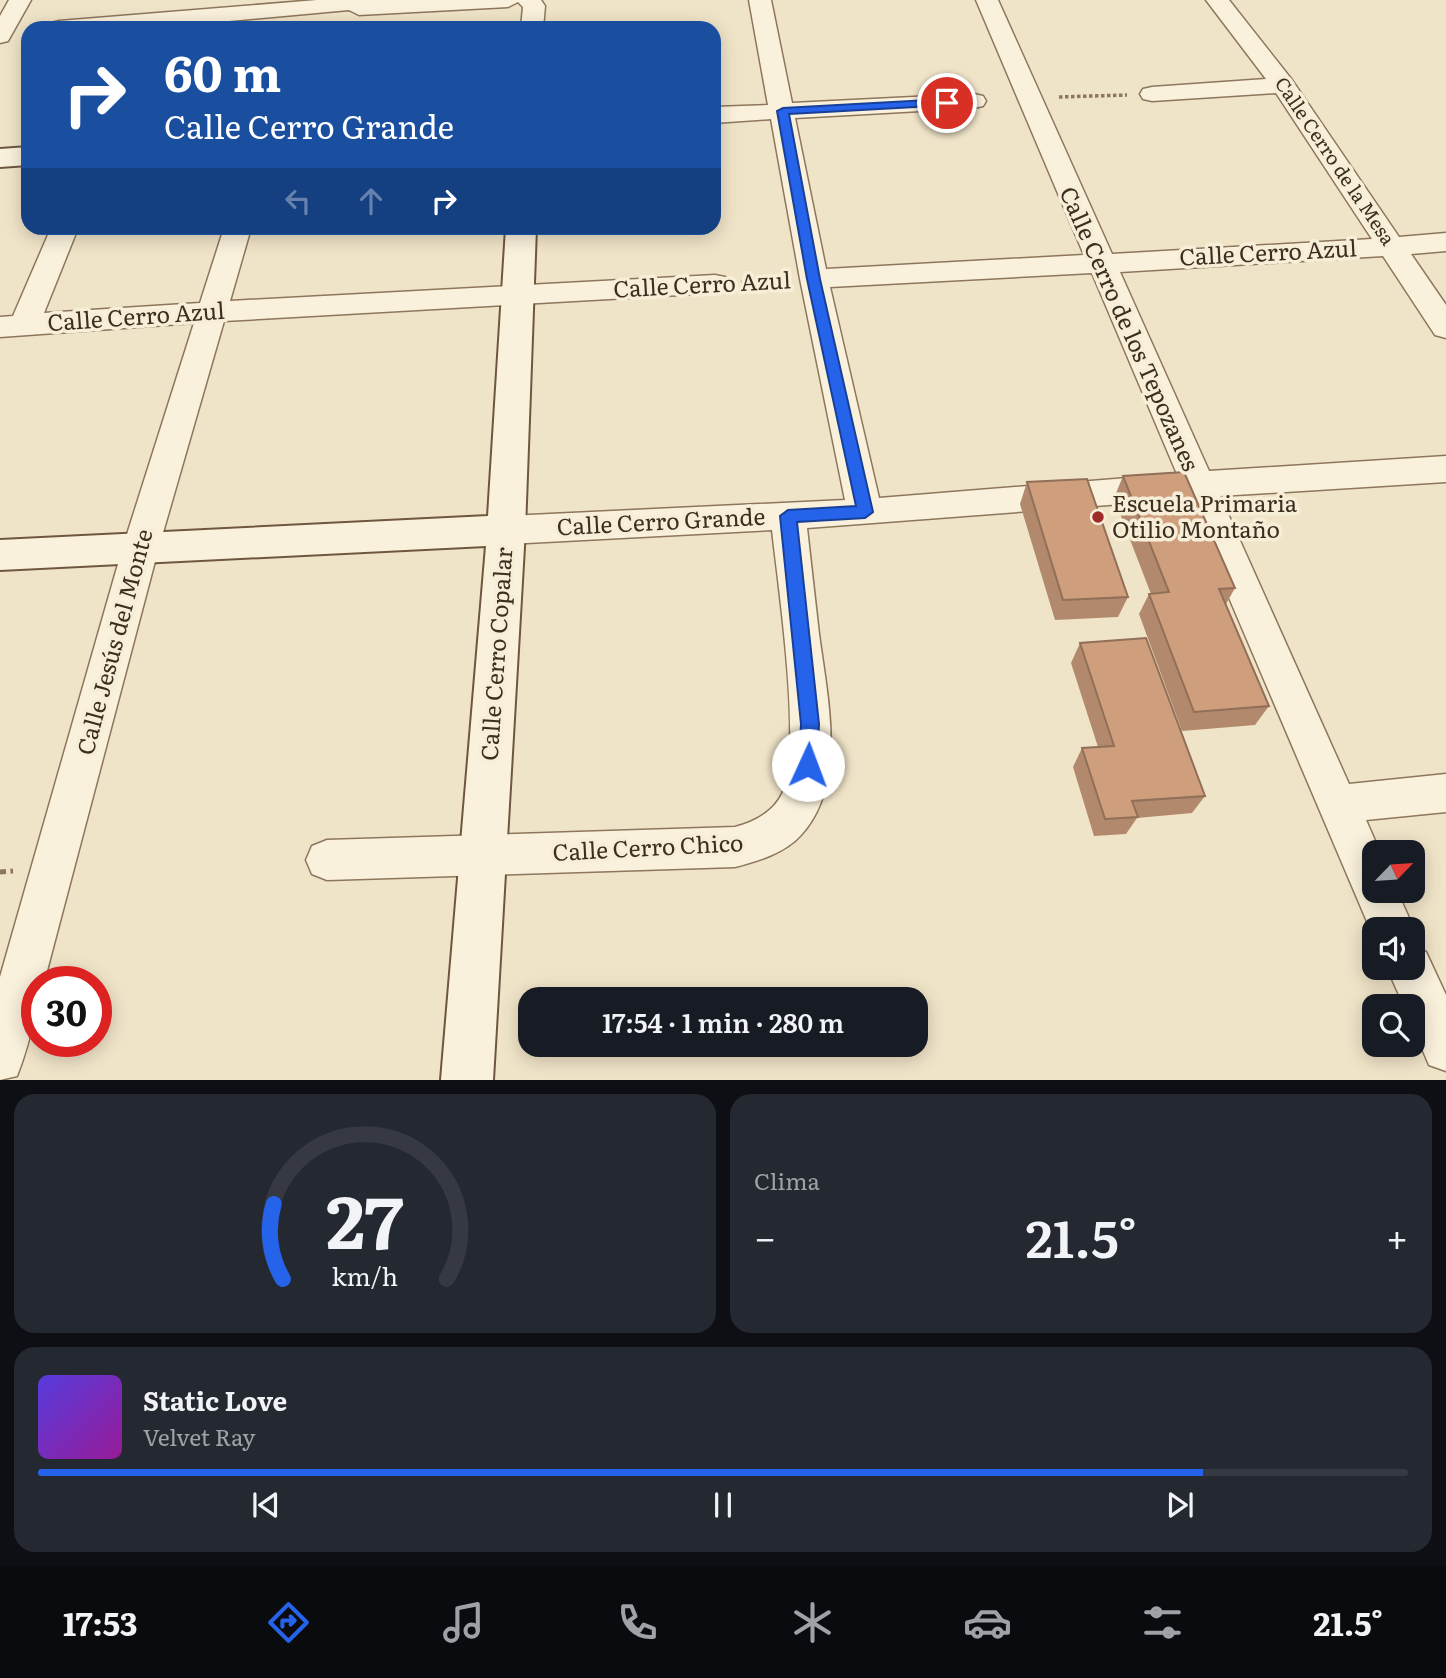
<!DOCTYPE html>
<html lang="es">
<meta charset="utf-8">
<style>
body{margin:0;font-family:Literata,serif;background:#242831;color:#f1f3f6;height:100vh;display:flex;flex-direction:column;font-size:26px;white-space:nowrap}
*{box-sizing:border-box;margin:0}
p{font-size:23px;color:#9ea1a6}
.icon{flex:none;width:38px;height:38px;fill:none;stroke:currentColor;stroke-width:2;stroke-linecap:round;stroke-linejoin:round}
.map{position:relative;height:1080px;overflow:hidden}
.details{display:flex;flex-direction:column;gap:14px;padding:14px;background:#0d0f14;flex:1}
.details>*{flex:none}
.hud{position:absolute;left:21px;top:21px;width:700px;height:214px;border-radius:21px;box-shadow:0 4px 18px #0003;background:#1a4fa0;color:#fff;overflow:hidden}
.needle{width:46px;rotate:65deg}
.buttons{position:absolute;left:1362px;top:840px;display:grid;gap:14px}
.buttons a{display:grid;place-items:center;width:63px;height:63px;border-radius:14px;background:#171b24;box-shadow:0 4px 18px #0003;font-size:35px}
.speed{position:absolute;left:21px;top:966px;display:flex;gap:14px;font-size:35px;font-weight:700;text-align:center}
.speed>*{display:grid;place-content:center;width:91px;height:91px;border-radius:50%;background:#171b24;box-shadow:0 4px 18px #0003;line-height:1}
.speed .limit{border:10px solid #d22;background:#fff;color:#111}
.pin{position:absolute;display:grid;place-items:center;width:60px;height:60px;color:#fff;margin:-30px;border:4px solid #fff;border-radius:50%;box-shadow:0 2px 7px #0007}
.me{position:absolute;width:77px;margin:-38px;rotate:2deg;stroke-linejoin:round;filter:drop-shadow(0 0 5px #0008)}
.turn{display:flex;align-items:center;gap:24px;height:147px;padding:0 28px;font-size:32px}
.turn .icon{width:91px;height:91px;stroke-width:2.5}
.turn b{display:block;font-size:49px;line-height:60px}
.lanes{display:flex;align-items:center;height:66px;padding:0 28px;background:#0003;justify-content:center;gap:35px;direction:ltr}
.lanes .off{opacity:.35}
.big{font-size:52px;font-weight:600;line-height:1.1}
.details .card{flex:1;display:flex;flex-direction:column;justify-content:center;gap:10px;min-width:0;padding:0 24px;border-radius:21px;background:#242831}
.details .dial{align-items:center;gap:0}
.dial svg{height:182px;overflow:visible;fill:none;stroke:#363941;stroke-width:7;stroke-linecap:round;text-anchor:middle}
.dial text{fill:#f1f3f6;stroke:none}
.song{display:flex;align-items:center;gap:21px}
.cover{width:84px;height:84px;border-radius:10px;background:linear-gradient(135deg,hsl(250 70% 55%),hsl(300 70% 35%))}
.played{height:7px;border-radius:4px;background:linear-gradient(90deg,#2563eb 85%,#363941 85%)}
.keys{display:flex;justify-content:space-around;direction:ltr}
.heat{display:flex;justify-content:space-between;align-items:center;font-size:38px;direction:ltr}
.details .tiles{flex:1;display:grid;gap:14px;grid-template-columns:1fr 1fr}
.card:last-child{grid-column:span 2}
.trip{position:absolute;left:518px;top:987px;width:410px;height:70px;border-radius:21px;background:#171b24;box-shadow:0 4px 18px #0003;font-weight:600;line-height:70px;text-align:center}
.menu{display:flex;height:112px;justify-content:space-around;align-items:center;background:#090b0e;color:#9ea1a6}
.menu .icon{width:49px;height:49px}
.menu .active{color:#2563eb}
.menu b{font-size:32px;color:#f1f3f6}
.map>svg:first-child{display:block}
</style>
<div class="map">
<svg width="1446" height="1080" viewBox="0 0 1446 1080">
<rect width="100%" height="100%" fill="#f0e4c8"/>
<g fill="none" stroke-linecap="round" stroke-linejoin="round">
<defs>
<path id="street" d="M9,0H31L8,41L0,43V16Z
M317,0H541L545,6L543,28H521L523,7L518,2L508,7L359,15L349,10L153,28H48L51,23L59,21Z
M749,0H771L792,103L974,94L983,96L986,101L983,106L974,108L795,118L826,269L1084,255L976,0H998L1112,254L1372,239L1276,93L1152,101L1143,99L1140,94L1143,89L1152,87L1266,79L1206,0H1229L1292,80L1399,237L1446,233V251L1411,254L1446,305V338L1435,335L1383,256L1120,272L1209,471L1446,456V482L1220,496L1349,784L1446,774V812L1366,820L1380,852H1374V891H1397L1414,929L1412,933V929H1374V938L1187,499L807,528C811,564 815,599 819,634C827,695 848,784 801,835C785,853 758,861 735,867L327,880L312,874L306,860L312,846L327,840L735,827C754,822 773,812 782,794C803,751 778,584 772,530L506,544L494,540L489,530L494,520L506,516L845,500L800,279L771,119L714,123V107L768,105ZM1092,273L1177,474L879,498L830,287Z
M51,228H78L44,313L200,303L224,228H251L230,301L715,275L725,277L729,284L725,291L715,293L224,321L158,550L44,982H37C37,1015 29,1045 17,1076L0,1080V977L122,550L194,323L0,337V317L13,316Z
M1412,946L1426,952L1446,995V1071L1429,1065L1412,1025V1006H1404L1387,968H1412Z"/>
<path id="secondary" d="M28,147V165L0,167V149Z
M506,228H536L525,530L493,1080H441L486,546L0,570V540L488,516Z"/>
</defs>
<use href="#street" stroke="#8d765c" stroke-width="3"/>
<use href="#secondary" stroke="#6f573f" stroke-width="4"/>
<path stroke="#8d765c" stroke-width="3.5" stroke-dasharray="3.5 2.5" stroke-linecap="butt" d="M1059,97L1127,95"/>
<path stroke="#8d765c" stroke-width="4.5" stroke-dasharray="5 3.5" stroke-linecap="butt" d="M741,283L785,280"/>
<path stroke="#8d765c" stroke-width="5" stroke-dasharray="6 4.5" stroke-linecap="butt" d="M0,872L13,871"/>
<use href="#street" fill="#faf1dc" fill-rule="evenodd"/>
<use href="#secondary" fill="#faf1dc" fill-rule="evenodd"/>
</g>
<path fill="#b2896c" d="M1123,476L1235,588L1226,604L1269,706L1255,725L1182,731L1139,614L1149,594H1151L1114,498Z
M1027,482L1128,597L1118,617L1055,620L1020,504Z
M1080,643L1205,796L1192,813L1137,818L1126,834L1094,836L1073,767L1082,748L1098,747L1071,663Z"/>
<path fill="#cf9f7d" stroke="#916f58" stroke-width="2" d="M1184,472L1235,588L1219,589L1269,706L1194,712L1149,594L1169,592L1123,476Z
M1087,479L1128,597L1063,600L1027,482Z
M1146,638L1205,796L1132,801L1138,817L1105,819L1082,748L1114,746L1080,643Z"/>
<path fill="#2563eb" stroke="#184099" stroke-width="2" d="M947,99L951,100V105L789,114L820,279L873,512L865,518L797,522L819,724L817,765L815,771L808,773L802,771L799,765L801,724L780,516L788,510L856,506L807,279L777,111L783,108Z"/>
<circle fill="#9e2a2b" stroke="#f7eed8" stroke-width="2.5" cx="1098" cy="517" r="7"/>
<g text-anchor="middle" stroke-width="7" stroke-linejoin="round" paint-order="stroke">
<g font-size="19" fill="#3d2e20" stroke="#f7eed8">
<text transform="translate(1335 161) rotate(56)" y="7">Calle Cerro de la Mesa</text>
</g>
<g font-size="23" fill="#3d2e20" stroke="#f7eed8">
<text transform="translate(1268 253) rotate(-3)" y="8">Calle Cerro Azul</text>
<text transform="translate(702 285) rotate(-3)" y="8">Calle Cerro Azul</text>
<text transform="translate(136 317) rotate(-4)" y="8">Calle Cerro Azul</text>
<text transform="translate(1129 329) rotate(66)" y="8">Calle Cerro de los Tepozanes</text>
<text transform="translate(661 522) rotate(-3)" y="8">Calle Cerro Grande</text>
<text transform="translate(115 642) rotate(-75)" y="8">Calle Jesús del Monte</text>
<text transform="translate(497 654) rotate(-86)" y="8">Calle Cerro Copalar</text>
<text transform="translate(648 848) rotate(-3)" y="8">Calle Cerro Chico</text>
</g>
<g font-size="23" fill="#3d2e20" stroke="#f7eed8" text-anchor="start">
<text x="1112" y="512">Escuela Primaria<tspan x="1112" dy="26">Otilio Montaño</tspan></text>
</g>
</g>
</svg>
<div class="buttons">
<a><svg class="needle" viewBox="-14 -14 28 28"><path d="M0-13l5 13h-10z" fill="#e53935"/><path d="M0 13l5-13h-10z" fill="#9ea1a6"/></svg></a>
<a><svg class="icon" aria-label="sound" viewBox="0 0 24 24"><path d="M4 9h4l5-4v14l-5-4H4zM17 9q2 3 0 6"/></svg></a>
<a><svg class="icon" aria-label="search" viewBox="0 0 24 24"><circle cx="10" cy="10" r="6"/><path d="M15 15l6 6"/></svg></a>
</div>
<div class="speed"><div class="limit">30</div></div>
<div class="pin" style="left:947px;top:103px;background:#d93025"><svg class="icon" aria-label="arrive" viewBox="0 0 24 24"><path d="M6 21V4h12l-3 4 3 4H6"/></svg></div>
<svg class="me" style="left:808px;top:765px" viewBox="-20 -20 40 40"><circle r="19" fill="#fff"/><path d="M0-13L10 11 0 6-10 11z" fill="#2563eb"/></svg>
<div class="trip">17:54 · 1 min · 280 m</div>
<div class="hud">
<div class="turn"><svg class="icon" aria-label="right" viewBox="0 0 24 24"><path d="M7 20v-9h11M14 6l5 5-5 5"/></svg><div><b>60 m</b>Calle Cerro Grande</div></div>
<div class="lanes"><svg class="icon off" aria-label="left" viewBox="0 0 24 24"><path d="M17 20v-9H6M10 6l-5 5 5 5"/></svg><svg class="icon off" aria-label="ahead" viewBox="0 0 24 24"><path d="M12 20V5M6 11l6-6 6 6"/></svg><svg class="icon" aria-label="right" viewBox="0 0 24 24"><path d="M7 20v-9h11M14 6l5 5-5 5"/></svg></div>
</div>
</div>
<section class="details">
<div class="tiles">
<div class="card dial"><svg viewBox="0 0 100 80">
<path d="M14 69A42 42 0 1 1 86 69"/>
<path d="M14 69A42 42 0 0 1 10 36" stroke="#2563eb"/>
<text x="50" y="56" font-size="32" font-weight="700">27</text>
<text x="50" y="72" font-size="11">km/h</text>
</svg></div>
<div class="card"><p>Clima</p>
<div class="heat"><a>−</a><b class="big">21.5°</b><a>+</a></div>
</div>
<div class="card">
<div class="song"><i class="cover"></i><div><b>Static Love</b><p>Velvet Ray</p></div></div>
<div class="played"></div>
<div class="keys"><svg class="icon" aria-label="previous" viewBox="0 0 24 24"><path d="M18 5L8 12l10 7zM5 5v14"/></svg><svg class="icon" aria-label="pause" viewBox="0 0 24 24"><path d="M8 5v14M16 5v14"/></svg><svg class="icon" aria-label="next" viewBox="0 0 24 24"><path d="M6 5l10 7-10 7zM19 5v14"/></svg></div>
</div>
</div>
</section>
<nav class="menu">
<b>17:53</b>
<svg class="icon active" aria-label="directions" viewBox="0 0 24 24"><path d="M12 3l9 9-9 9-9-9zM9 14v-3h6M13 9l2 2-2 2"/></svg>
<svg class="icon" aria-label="music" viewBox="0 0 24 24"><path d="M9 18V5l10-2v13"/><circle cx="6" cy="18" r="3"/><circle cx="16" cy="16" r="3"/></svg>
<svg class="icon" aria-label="phone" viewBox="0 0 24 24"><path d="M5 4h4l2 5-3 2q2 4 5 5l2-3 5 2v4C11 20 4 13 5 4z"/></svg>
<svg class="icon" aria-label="climate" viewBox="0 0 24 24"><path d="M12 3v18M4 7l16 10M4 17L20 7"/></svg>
<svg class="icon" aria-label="car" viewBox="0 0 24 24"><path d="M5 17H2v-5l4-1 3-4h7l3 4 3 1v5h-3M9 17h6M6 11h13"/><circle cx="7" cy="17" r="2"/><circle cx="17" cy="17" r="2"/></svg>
<svg class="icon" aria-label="filters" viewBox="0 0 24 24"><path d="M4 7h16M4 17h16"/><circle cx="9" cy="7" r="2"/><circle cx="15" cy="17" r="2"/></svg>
<b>21.5°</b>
</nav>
